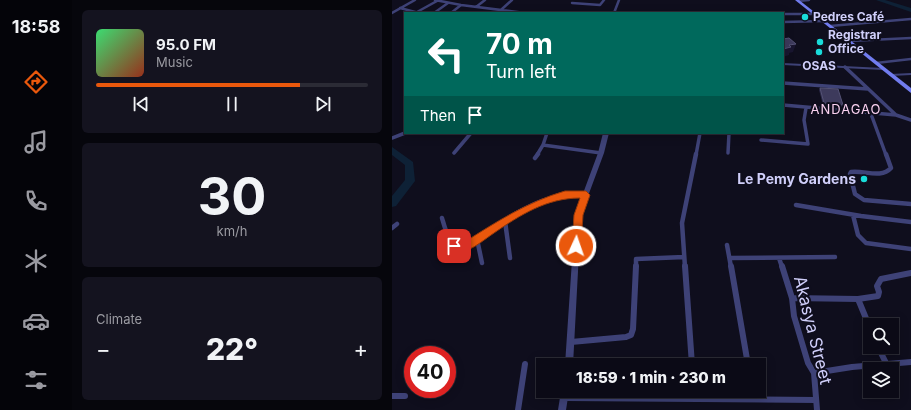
<!DOCTYPE html>
<meta charset="utf-8">
<style>
body{margin:0;font-family:Inter,sans-serif;background:#14131f;color:#f1f3f6;height:100vh;display:flex;flex-direction:column;font-size:15px;white-space:nowrap}
*{box-sizing:border-box;margin:0}
p{font-size:13px;color:#9a9aa1}
.icon{flex:none;width:22px;height:22px;fill:none;stroke:currentColor;stroke-width:2;stroke-linecap:round;stroke-linejoin:round}
.map{position:relative;flex:1;overflow:hidden}
.drawer{display:flex;flex-direction:column;gap:10px;padding:10px;background:#06060c;width:320px}
.drawer>*{flex:none}
.guide{position:absolute;left:12px;top:12px;width:380px;height:122px;border-radius:0px;box-shadow:0 2px 10px #0003,0 0 0 1px #2b2b35;background:#00695c;color:#fff;overflow:hidden}
.fabs{position:absolute;left:471px;top:318px;display:grid;gap:8px}
.fabs a{display:grid;place-items:center;width:36px;height:36px;border-radius:0px;background:#0b0a16;box-shadow:0 2px 10px #0003,0 0 0 1px #2b2b35;font-size:20px}
.speed{position:absolute;left:12px;top:346px;display:flex;gap:8px;font-size:20px;font-weight:700;text-align:center}
.speed>*{display:grid;place-content:center;width:52px;height:52px;border-radius:50%;background:#0b0a16;box-shadow:0 2px 10px #0003,0 0 0 1px #2b2b35;line-height:1}
.speed .limit{border:6px solid #d22;background:#fff;color:#111}
.pin{position:absolute;display:grid;place-items:center;width:34px;height:34px;color:#fff;margin:-17px;border-radius:8px;box-shadow:0 2px 6px #0006}
.me{position:absolute;width:44px;margin:-22px;rotate:3deg;stroke-linejoin:round;filter:drop-shadow(0 0 3px #0008)}
.turn{display:flex;align-items:center;gap:14px;height:84px;padding:0 16px;font-size:18px}
.turn .icon{width:52px;height:52px;stroke-width:2.5}
.turn b{display:block;font-size:28px;line-height:34px}
.then{display:flex;align-items:center;height:38px;padding:0 16px;background:#0003;gap:8px;font-size:15px}
.big{font-size:30px;font-weight:800;line-height:1.1}
.drawer .tile{flex:1;display:flex;flex-direction:column;justify-content:center;gap:6px;min-width:0;padding:0 14px;border-radius:6px;background:#14131f}
.drawer .dial{align-items:center;gap:0}
.dial b{font-size:52px;line-height:1}
.song{display:flex;align-items:center;gap:12px}
.cover{width:48px;height:48px;border-radius:6px;background:linear-gradient(135deg,hsl(140 70% 55%),hsl(10 70% 35%))}
.played{height:4px;border-radius:2px;background:linear-gradient(90deg,#ea580c 75%,#2b2b35 75%)}
.keys{display:flex;justify-content:space-around;direction:ltr}
.heat{display:flex;justify-content:space-between;align-items:center;font-size:22px;direction:ltr}
.trip{position:absolute;left:144px;top:358px;width:230px;height:40px;border-radius:0px;background:#0b0a16;box-shadow:0 2px 10px #0003,0 0 0 1px #2b2b35;font-weight:800;line-height:40px;text-align:center}
main{display:flex;flex:1;min-height:0}
.tabs{display:flex;flex-direction:column;width:72px;justify-content:space-around;align-items:center;background:#040409;color:#9a9aa1}
.tabs .icon{width:28px;height:28px}
.tabs .on{color:#ea580c}
.tabs b{font-size:18px;color:#f1f3f6}
.map>svg:first-child{display:block}
</style>
<main>
<nav class="tabs">
<b>18:58</b>
<svg class="icon on" aria-label="directions" viewBox="0 0 24 24"><path d="M12 3l9 9-9 9-9-9zM9 14v-3h6M13 9l2 2-2 2"/></svg>
<svg class="icon" aria-label="music" viewBox="0 0 24 24"><path d="M9 18V5l10-2v13"/><circle cx="6" cy="18" r="3"/><circle cx="16" cy="16" r="3"/></svg>
<svg class="icon" aria-label="phone" viewBox="0 0 24 24"><path d="M5 4h4l2 5-3 2q2 4 5 5l2-3 5 2v4C11 20 4 13 5 4z"/></svg>
<svg class="icon" aria-label="climate" viewBox="0 0 24 24"><path d="M12 3v18M4 7l16 10M4 17L20 7"/></svg>
<svg class="icon" aria-label="car" viewBox="0 0 24 24"><path d="M5 17H2v-5l4-1 3-4h7l3 4 3 1v5h-3M9 17h6M6 11h13"/><circle cx="7" cy="17" r="2"/><circle cx="17" cy="17" r="2"/></svg>
<svg class="icon" aria-label="filters" viewBox="0 0 24 24"><path d="M4 7h16M4 17h16"/><circle cx="9" cy="7" r="2"/><circle cx="15" cy="17" r="2"/></svg>
</nav>
<section class="drawer">
<div class="tile">
<div class="song"><i class="cover"></i><div><b>95.0 FM</b><p>Music</p></div></div>
<div class="played"></div>
<div class="keys"><svg class="icon" aria-label="previous" viewBox="0 0 24 24"><path d="M18 5L8 12l10 7zM5 5v14"/></svg><svg class="icon" aria-label="pause" viewBox="0 0 24 24"><path d="M8 5v14M16 5v14"/></svg><svg class="icon" aria-label="next" viewBox="0 0 24 24"><path d="M6 5l10 7-10 7zM19 5v14"/></svg></div>
</div>
<div class="tile dial"><b>30</b><p>km/h</p></div>
<div class="tile"><p>Climate</p>
<div class="heat"><a>−</a><b class="big">22°</b><a>+</a></div>
</div>
</section>
<div class="map">
<svg width="519" height="410" viewBox="0 0 519 410">
<rect width="100%" height="100%" fill="#0f0e1d"/>
<g fill="none" stroke-linecap="round" stroke-linejoin="round">
<path fill="#0e2136" fill-rule="evenodd" d="M484,0H493L519,8V12Z
M0,147L21,162L23,181L4,206L0,207V196L13,180V165L0,155Z"/>
<path stroke="#3e4277" stroke-width="2.5" d="M43,0L69,5L133,13
M406,1L417,0
M180,3L208,5L212,0
M84,7L93,0
M8,8L27,13
M110,9L120,0
M25,12L45,1
M0,13L23,0
M42,13L56,3
M59,13L69,5
M222,13L227,0
M391,14H422
M391,22L432,21
M438,26L519,19
M457,41L519,38
M484,63L519,59
M453,67L454,68"/>
<path stroke="#3e4277" stroke-width="3.5" d="M453,67L504,115L519,120
M391,83L476,89
M391,105L504,115
M479,114L494,155
M155,133L151,145L209,153
M0,138L13,133
M369,140L416,144L412,120L414,108
M62,153L79,133
M336,153L337,133
M145,155L151,145
M304,155L308,133"/>
<path stroke="#3e4277" stroke-width="4.5" d="M494,154L499,168C489,179 472,170 459,172L458,174L463,194L472,200L519,204
M143,158L146,154
M404,205L469,216L519,222
M461,215L466,235L474,243L519,249
M50,218C54,232 57,247 74,246C104,226 136,201 172,195C179,194 187,195 194,195
M113,221L118,258
M0,228L5,224
M85,239L90,263
M335,245L339,267
M338,258L443,257
M387,258L390,267
M244,267V259L292,257
M293,267L290,223L304,154"/>
<path stroke="#3e4277" stroke-width="6" d="M293,266L300,365
M339,266L356,365
M390,266L400,298L402,316L416,363L422,373L425,410
M400,298L466,299L486,296L487,292L485,286L489,279L519,273
M466,299L478,328
M179,342L234,337L239,335L241,329L244,266
M486,347L494,363
M422,373L460,367L519,362
M360,391L362,399
M0,396H13
M173,398L424,400
M126,410L133,364"/>
<path fill="#3e4277" fill-rule="evenodd" d="M391,63L491,68L493,69L491,70L391,65Z
M519,73V75L499,76L497,75L499,74Z
M211,133H217L212,153L189,215L181,365H173L183,215L206,153Z
M169,391H177L174,410H166Z"/>
<path fill="#717cef" fill-rule="evenodd" d="M403,0H407L519,88V93Z"/>
</g>
<path fill="#2b2949" d="M428,88L451,105L450,107L431,105L427,90Z"/>
<path fill="#191630" d="M404,44L401,52L397,53V55L391,57V49L397,45Z"/>
<path fill="#3d3a5c" stroke="#545275" d="M397,38L404,44L397,45L399,47L391,49V39Z
M428,88L446,89L451,105L432,103Z"/>
<path fill="#ea580c" stroke="#983908" d="M173,191H194L198,195L191,215L189,246L188,249L184,251L181,249L180,246L182,215L188,198C155,198 128,215 102,233C93,239 85,246 76,250C69,253 65,251 58,248L57,246L58,243C63,241 67,244 71,243C104,222 135,202 173,191Z"/>
<g fill="#19dcda" stroke="#0f0e1d" stroke-width="1.5">
<circle cx="413" cy="17" r="4"/>
<circle cx="428" cy="42" r="4"/>
<circle cx="427" cy="52" r="4"/>
<circle cx="472" cy="179" r="4"/>
</g>
<g text-anchor="middle" stroke-width="4" stroke-linejoin="round" paint-order="stroke">
<g font-size="12" font-weight="bold" fill="#d0cffa" stroke="#0f0e1d" text-anchor="start">
<text x="421" y="21">Pedres Café</text>
<text x="436" y="39">Registrar<tspan x="436" dy="14">Office</tspan></text>
<text x="427" y="70" text-anchor="middle">OSAS</text>
</g>
<g font-size="13" letter-spacing="1" fill="#fad1f0" stroke="#0f0e1d">
<text x="454" y="114">ANDAGAO</text>
</g>
<g font-size="14" font-weight="bold" fill="#d0cffa" stroke="#0f0e1d" text-anchor="end">
<text x="464" y="184">Le Pemy Gardens</text>
</g>
<g font-size="17" fill="#d0cffa" stroke="#0f0e1d">
<text transform="translate(421 330) rotate(76)" y="6">Akasya Street</text>
</g>
</g>
</svg>
<div class="fabs">
<a><svg class="icon" aria-label="search" viewBox="0 0 24 24"><circle cx="10" cy="10" r="6"/><path d="M15 15l6 6"/></svg></a>
<a><svg class="icon" aria-label="layers" viewBox="0 0 24 24"><path d="M12 4l9 5-9 5-9-5zM3 14l9 5 9-5"/></svg></a>
</div>
<div class="speed"><div class="limit">40</div></div>
<div class="pin" style="left:62px;top:246px;background:#d93025"><svg class="icon" aria-label="arrive" viewBox="0 0 24 24"><path d="M6 21V4h12l-3 4 3 4H6"/></svg></div>
<svg class="me" style="left:184px;top:246px" viewBox="-20 -20 40 40"><circle r="17" fill="#ea580c" stroke="#fff" stroke-width="3"/><path d="M0-11L8 9 0 5-8 9z" fill="#fff"/></svg>
<div class="trip">18:59 · 1 min · 230 m</div>
<div class="guide">
<div class="turn"><svg class="icon" aria-label="left" viewBox="0 0 24 24"><path d="M17 20v-9H6M10 6l-5 5 5 5"/></svg><div><b>70 m</b>Turn left</div></div>
<div class="then">Then<svg class="icon" aria-label="arrive" viewBox="0 0 24 24"><path d="M6 21V4h12l-3 4 3 4H6"/></svg></div>
</div>
</div>
</main>
